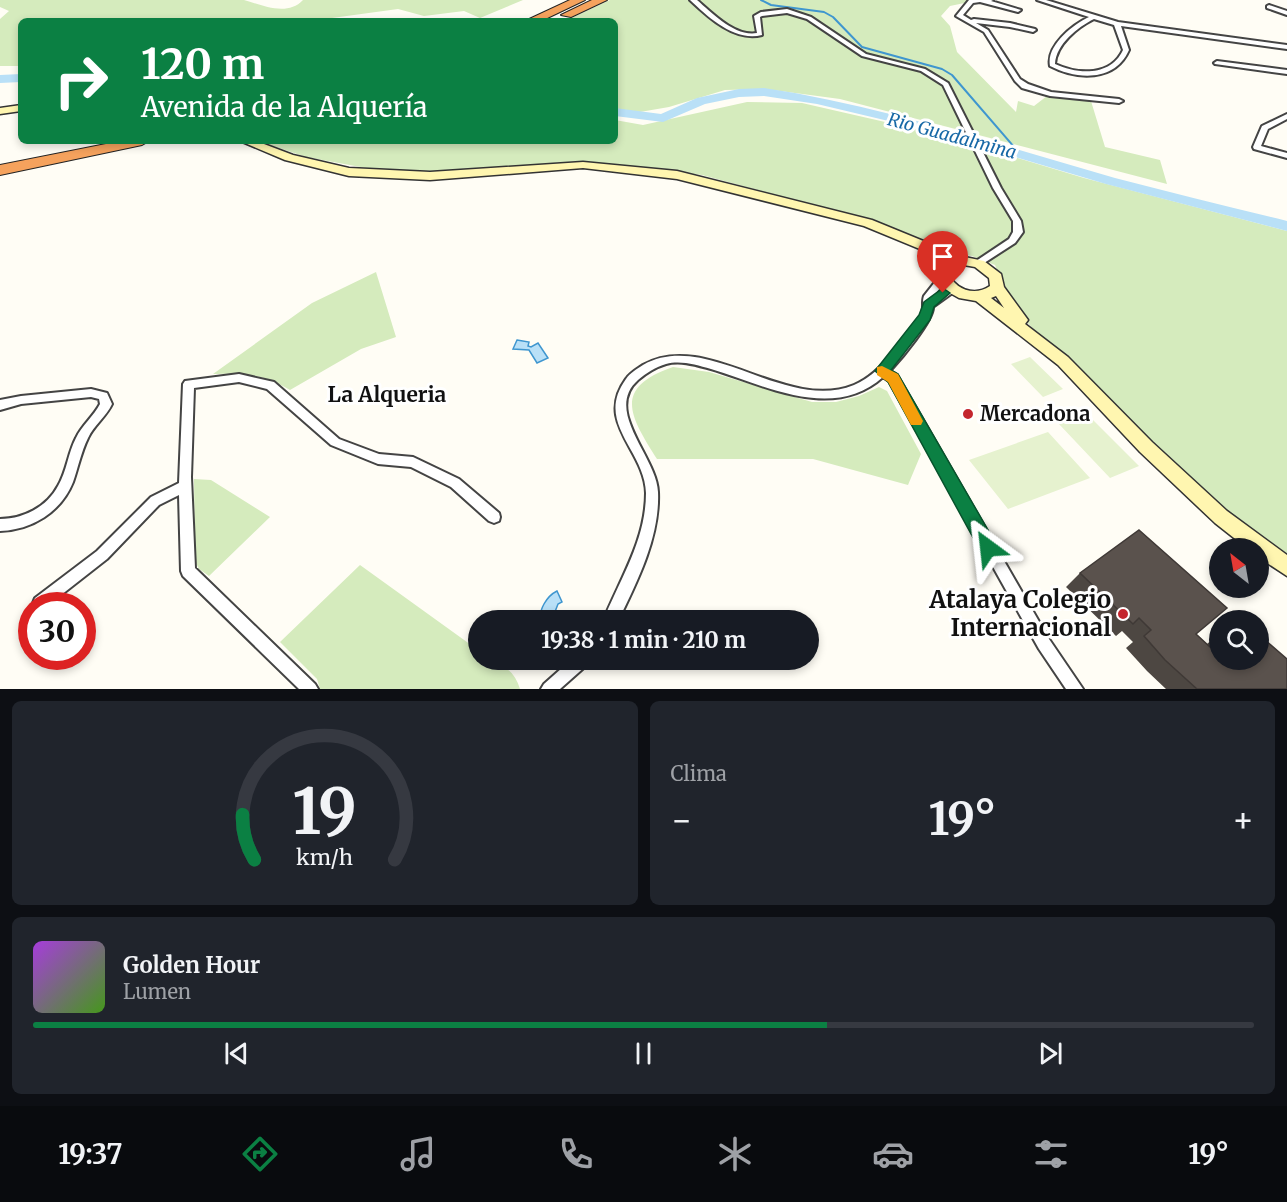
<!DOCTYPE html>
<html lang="es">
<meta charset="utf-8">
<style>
body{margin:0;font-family:Merriweather,serif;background:#20242c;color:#f1f3f6;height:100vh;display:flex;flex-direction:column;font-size:22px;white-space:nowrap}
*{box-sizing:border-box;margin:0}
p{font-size:20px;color:#9ea1a6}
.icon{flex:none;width:33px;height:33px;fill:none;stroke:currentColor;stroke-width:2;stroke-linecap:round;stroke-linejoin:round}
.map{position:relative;height:689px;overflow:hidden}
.side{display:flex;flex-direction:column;gap:12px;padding:12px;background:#0d0f14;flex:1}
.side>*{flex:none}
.top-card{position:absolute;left:18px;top:18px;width:600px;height:126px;border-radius:9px;box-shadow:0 3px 9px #0003;background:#0b8043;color:#fff;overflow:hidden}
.needle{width:39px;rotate:329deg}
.fabs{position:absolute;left:1209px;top:538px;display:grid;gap:12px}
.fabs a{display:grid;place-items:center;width:60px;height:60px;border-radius:50%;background:#171b24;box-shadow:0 3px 9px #0003;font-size:30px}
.speed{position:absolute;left:18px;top:592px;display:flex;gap:12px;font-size:30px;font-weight:700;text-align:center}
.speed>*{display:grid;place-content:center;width:78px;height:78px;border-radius:50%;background:#171b24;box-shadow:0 3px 9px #0003;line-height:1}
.speed .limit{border:9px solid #d22;background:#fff;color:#111}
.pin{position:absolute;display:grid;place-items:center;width:51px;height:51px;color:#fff;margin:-62px -26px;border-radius:50% 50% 50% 0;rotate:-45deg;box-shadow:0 0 6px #0007}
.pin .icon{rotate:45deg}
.me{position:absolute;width:66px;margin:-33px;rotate:330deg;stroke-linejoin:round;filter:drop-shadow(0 0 4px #0008)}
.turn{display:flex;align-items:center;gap:21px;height:126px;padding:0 24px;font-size:27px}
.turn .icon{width:78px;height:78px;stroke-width:2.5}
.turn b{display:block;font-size:42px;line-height:51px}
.big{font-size:45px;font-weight:700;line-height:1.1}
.side .widget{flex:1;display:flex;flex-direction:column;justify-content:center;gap:9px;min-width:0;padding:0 21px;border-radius:9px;background:#20242c}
.side .dial{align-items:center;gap:0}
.dial svg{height:156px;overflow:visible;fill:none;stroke:#363941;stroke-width:7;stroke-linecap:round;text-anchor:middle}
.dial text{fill:#f1f3f6;stroke:none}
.song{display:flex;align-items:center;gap:18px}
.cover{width:72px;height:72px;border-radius:9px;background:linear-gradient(135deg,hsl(280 70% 55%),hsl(100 70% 35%))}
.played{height:6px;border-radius:3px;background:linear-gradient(90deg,#0b8043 65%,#363941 65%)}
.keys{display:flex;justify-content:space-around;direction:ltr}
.heat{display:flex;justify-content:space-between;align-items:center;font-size:33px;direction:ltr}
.side .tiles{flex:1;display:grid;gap:12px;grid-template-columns:1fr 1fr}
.widget:last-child{grid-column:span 2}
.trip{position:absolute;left:468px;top:610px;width:351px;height:60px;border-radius:30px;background:#171b24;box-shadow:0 3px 9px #0003;font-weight:700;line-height:60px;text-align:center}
.tab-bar{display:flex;height:96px;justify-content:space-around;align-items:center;background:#090b0e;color:#9ea1a6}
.tab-bar .icon{width:42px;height:42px}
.tab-bar .on{color:#0b8043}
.tab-bar b{font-size:27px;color:#f1f3f6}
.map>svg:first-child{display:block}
</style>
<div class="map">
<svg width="1287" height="689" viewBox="0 0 1287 689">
<rect width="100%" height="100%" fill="#fffdf5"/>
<path fill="#d5ebbd" d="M0,0H244C262,5 287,17 303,0H523L480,18L464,11L424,16L398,9L310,21H21V66H0V19L9,11L0,7Z
M610,0H979L950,6L941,16L950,26L957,52L1016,112L1018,101L1034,106L1047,96L1091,101L1105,147L1160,160L1167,184L840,99L765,89L725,90L669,107L640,112L615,109V21H565Z
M747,102L802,103L942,135L1084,178L1287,231V559L1260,541L1164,457L1085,375L1033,329L1012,304L995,265L972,256L940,251L857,217L702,175L583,161L429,172L366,168L306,157L258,141H615V120L643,125Z
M376,272L396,337L361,349L290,390C260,373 246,373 213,374L312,303Z
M673,367L709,372L812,402H836L859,396L879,387L887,391L921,454L908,485L813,459H657C630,416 612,388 673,367Z
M194,479L211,480L270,517L209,576L199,569L195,561Z
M360,565L478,650V660C499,660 514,669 520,689H320L317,679L280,642Z"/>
<path fill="#e6f2cf" d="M1030,357L1063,389L1043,397L1011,364Z
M1086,413L1139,466L1110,478L1058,423Z
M1048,432L1090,478L1008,509L969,460Z"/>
<path fill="#b9e0f7" stroke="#3f96cf" stroke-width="1.5" d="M517,340L529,342L528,346L531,347L538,343L548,358L537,363L529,350L513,349Z
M557,591L562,602L558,604L553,617L555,621H541C538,610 547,596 557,591Z"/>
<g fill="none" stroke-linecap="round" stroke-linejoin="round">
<path stroke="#3f96cf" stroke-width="2" d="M761,0L771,5L824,12L833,17L862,47L942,69L952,75L1021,155"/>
<path fill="#b9e0f7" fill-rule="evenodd" d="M21,74V82L0,83V75Z
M764,88C884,106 998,145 1115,178C1172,193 1230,207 1287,221V231L1106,184L918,128L817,104L764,96L739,97L705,104L663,122L615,116V108L661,114L697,98L739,89Z"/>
<defs>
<path id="minor" d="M690,0H697C712,13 735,37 757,33L754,16L761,12L787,9L811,17L866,54L925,69L948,83L1001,188L1021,221L1023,232L1015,243L981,265L978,266L973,263L1009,239L1013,232V221L993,188L943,85L921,71L862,56L807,19L787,13L762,16L760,17L762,35C735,42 709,18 690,0Z
M969,0H993L991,1L1021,10L1018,12L980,2L973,3L963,15L971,20L974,19L1010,23L1035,29L1036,30L1033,32L1010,27L976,23L988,30L1020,79L1028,84L1051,92L1119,99L1123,101L1119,103L1050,96L1022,88L1015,81L984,32L956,16Z
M1037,0H1046L1118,22L1287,45V49L1121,26L1129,50C1115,82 1077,80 1050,66C1046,46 1072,25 1089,17ZM1094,19L1114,25L1123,50C1111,76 1079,75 1055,64C1056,44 1078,27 1094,19Z
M1269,5L1287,11V15L1267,8V6Z
M1217,61L1287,70V74L1215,64L1214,63Z
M1287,114V119L1268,129L1261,146L1287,153V158L1254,149L1253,147L1262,126Z
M942,276L947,279L936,293L953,286L958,289L933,307C934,320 900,360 890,371L897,375L1049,639L1083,689H1066L1039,649L889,381L883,377C833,422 764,385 711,369C696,365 681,360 666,364C656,367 646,373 638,380C603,411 657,457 658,492C660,537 637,582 618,621H603C620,579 646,540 646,493C645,450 594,423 626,379C630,373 637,369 643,365C707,329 785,413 854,385C871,378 884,364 895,350C902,342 919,322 922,313C924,308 922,301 924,296L939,277Z
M239,374L274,382L339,439L379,454L413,457L459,479L499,513L500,517L499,521L494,523L489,521L451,487L411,467L378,464L331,445L267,389L239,382L194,388L191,477L195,568L315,684L318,689H299L183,576L181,571L179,495L159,505L107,559L47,606H34L33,603L35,598L97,551L151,497L179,483L183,384L185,381Z
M91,389L107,393L112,404C106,417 94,425 88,438C81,452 78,468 73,482C61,512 32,530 0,531V519C23,519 47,507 58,486C67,471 68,453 76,438C82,425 94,416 100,404L99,399L91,397L21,404L0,410V400L21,396Z
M571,660H589L587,665L560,689H541L544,684Z"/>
<path id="secondary" d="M21,105V111L0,114V108Z
M240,141H256L293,155L349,168L430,172L583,162L677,171L872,220L960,256L984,261L1001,274L1004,287L1028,320L1025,324L1068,357L1152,442L1227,511L1287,555V576L1258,557V549H1248L1215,523L1140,452L1058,365L976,301L959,298L943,289L934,271L944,259L864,226L677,179L583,168L430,180L349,176L285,160ZM958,264L975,267L989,278L990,286C974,297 953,289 948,271L951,266ZM996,296L1004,308L991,298Z"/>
<path id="motorway" d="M570,0H585L541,21H525Z
M592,0H607L571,17L561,15Z
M121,141H149L142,145L0,175V165Z"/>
</defs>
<use href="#minor" stroke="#444" stroke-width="4"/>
<use href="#secondary" stroke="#333" stroke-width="3"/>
<use href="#motorway" stroke="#222" stroke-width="2"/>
<use href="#minor" fill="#fff" fill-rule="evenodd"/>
<use href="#secondary" fill="#fff6b0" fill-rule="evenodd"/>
<use href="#motorway" fill="#f5a25d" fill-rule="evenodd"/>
</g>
<path fill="#4d4742" d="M1080,573L1196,634L1207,644L1220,633V660L1287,689H1166L1147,671L1126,648L1133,642L1122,631L1116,636L1066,587Z"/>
<path fill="#5a524d" stroke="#3f3936" stroke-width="1.5" d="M1139,530L1227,608L1196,634L1210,647L1220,638V660H1258V634L1287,659V689H1197L1165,660L1144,636L1151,630L1139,618L1133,624L1080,573Z"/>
<path fill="#0b8043" stroke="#07532c" stroke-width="1.5" d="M943,288L950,293L934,307L930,320L891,370L898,374L995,542L997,548L995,554L988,556L982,554L888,382L875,371L919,315L924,302Z"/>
<path fill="#f59e0b" d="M882,366L898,374L923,421L921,425H911L888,382L877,375V367Z"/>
<g fill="#c4262e" stroke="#fff" stroke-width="2">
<circle cx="968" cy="414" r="6"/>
<circle cx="1123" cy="614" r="6"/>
</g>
<g text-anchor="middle" stroke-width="6" stroke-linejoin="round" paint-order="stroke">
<g font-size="18" font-style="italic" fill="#1768a6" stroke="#fff">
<text transform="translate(952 136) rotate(15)" y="6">Rio Guadalmina</text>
</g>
<g font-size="20" font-weight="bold" fill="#111" stroke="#fff" text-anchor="start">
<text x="980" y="421">Mercadona</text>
</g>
<g font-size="21" font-weight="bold" fill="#111" stroke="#fff">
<text x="387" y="402">La Alqueria</text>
</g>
<g font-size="24" font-weight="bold" fill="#111" stroke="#fff" text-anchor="end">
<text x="1111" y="608">Atalaya Colegio<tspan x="1111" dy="28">Internacional</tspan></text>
</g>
</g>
</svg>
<div class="fabs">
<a><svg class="needle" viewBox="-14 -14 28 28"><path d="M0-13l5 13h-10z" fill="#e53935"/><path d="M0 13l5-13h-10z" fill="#9ea1a6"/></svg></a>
<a><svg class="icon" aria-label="search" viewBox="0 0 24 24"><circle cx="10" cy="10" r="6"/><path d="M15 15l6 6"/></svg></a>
</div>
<div class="speed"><div class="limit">30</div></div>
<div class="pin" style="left:943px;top:293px;background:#d93025"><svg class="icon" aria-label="arrive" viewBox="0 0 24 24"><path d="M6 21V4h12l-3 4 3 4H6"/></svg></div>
<svg class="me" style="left:988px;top:548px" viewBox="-20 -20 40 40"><path d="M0-17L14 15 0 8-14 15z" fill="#0b8043" stroke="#fff" stroke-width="4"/></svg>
<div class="trip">19:38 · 1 min · 210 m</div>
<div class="top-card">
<div class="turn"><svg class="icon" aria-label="right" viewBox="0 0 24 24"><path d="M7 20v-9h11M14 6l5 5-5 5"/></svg><div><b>120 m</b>Avenida de la Alquería</div></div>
</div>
</div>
<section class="side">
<div class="tiles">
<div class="widget dial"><svg viewBox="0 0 100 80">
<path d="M14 69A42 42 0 1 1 86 69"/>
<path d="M14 69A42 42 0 0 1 8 46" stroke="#0b8043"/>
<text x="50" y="56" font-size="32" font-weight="700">19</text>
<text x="50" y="72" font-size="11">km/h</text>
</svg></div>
<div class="widget"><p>Clima</p>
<div class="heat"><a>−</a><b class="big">19°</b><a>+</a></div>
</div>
<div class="widget">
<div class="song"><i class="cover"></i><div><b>Golden Hour</b><p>Lumen</p></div></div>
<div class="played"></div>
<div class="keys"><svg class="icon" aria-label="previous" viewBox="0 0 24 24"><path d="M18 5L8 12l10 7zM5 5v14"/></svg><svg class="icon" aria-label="pause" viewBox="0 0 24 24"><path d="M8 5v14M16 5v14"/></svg><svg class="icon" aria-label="next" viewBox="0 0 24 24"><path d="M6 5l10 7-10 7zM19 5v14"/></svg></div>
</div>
</div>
</section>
<nav class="tab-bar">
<b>19:37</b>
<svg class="icon on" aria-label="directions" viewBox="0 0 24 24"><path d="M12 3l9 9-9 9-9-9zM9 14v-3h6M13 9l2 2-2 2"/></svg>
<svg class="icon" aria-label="music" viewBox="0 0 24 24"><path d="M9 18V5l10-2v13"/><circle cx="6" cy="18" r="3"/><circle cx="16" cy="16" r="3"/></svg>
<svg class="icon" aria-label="phone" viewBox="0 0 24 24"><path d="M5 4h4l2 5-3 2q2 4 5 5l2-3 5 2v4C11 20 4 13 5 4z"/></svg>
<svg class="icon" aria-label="climate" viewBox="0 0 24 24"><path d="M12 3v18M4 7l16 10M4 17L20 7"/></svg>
<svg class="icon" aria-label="car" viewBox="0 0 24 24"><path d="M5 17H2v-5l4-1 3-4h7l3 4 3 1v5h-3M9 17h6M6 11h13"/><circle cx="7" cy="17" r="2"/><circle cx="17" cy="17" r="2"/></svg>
<svg class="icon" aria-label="filters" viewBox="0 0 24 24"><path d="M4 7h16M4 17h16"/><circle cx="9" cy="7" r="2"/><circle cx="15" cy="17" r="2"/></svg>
<b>19°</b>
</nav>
